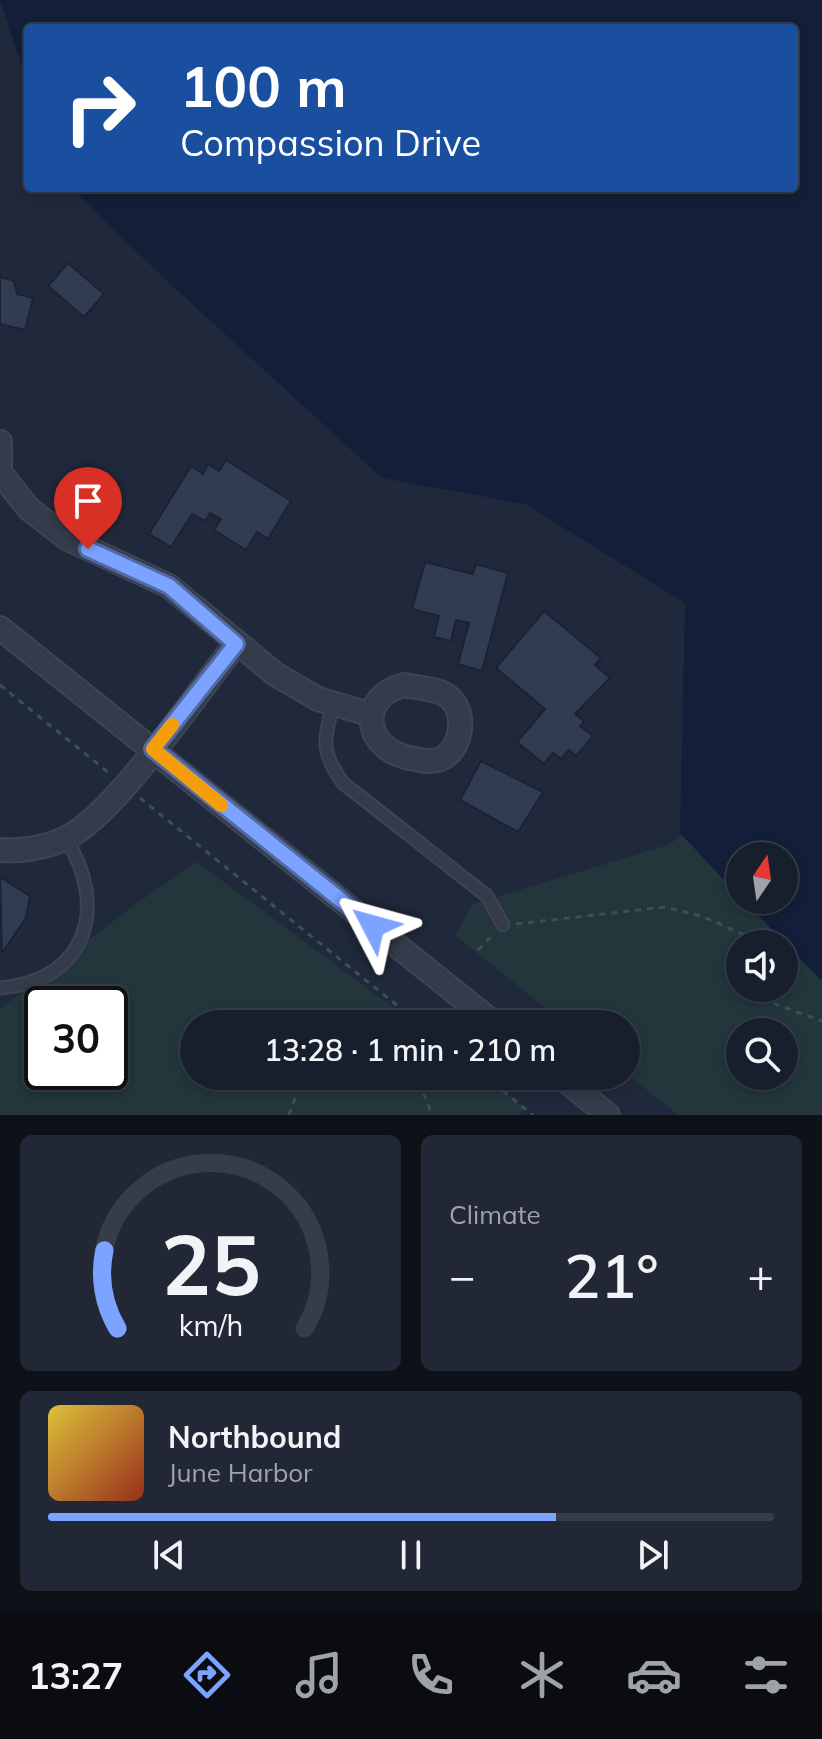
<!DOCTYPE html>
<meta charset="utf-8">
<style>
body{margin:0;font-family:Mulish,sans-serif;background:#212734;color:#f1f3f6;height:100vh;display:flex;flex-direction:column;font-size:30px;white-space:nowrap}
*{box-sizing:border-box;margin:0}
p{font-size:26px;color:#9fa2a9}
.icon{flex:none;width:44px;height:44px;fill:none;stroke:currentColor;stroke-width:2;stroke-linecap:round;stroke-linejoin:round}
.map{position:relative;height:1115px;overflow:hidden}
.details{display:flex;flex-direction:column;gap:20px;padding:20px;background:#0d1118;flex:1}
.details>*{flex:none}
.hud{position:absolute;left:24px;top:24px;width:774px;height:168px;border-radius:8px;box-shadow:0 4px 12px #0003,0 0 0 2px #363d48;background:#1a4fa0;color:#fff;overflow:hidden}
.needle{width:52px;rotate:13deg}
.controls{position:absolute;left:726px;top:842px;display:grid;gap:16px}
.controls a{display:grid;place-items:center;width:72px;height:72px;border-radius:50%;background:#181f2c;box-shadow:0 4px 12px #0003,0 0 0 2px #363d48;font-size:40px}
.speed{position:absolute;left:24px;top:986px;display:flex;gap:16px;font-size:40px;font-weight:700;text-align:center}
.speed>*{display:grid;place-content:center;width:104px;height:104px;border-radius:50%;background:#181f2c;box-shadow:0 4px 12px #0003,0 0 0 2px #363d48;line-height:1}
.speed .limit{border:4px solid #111;border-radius:12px;background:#fff;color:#111}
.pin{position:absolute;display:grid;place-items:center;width:68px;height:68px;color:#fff;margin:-82px -34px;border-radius:50% 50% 50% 0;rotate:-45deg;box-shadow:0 0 8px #0007}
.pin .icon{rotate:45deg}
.me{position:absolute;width:88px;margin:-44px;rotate:309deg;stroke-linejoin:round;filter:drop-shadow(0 0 6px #0008)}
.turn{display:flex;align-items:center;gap:28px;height:168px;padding:0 24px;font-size:36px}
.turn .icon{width:104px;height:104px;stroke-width:2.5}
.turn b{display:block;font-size:56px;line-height:68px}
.big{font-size:60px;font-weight:600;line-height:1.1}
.details .widget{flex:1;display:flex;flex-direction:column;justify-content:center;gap:12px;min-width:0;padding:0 28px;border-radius:12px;background:#212734}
.details .dial{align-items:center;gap:0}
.dial svg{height:208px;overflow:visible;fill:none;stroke:#363d48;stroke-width:7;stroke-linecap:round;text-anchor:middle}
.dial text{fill:#f1f3f6;stroke:none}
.song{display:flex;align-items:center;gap:24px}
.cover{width:96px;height:96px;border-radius:12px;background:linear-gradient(135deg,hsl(50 70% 55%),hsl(10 70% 35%))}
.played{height:8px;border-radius:4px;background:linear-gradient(90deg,#7ca3ff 70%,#363d48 70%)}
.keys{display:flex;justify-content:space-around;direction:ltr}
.heat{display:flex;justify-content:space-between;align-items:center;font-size:44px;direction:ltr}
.details .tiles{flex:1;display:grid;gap:20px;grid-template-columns:1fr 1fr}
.widget:last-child{grid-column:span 2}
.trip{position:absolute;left:180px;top:1010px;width:460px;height:80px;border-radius:40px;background:#181f2c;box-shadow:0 4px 12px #0003,0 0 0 2px #363d48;font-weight:600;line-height:80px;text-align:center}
.dock{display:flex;height:128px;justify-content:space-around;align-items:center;background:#0a0c12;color:#9fa2a9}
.dock .icon{width:56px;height:56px}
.dock .selected{color:#7ca3ff}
.dock b{font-size:36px;color:#f1f3f6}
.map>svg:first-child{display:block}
</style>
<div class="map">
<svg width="822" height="1115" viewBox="0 0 822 1115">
<rect width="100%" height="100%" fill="#20293b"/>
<path fill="#22363c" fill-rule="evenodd" d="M822,742V1115H678L626,1073V1024H565L455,935L473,904L668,845ZM740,856H784V900H740ZM740,944H784V988H740ZM740,1032H784V1076H740Z
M197,862L415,1024H194V1076H483L525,1108L520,1115H0V1009L134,905ZM42,1004H110V1072H42Z"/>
<path fill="#131f39" d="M0,0H822V981L743,900H784V856H740V897L680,833L685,603L525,504L382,478L168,282L71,188H794V28H28V85Z"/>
<path fill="#313c52" stroke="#1b2231" stroke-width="2" d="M68,263L104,294L84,317L48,286Z
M0,277L14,281L17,294L33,298L25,330L0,324Z
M226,460L291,501L268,539L257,532L246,550L214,530L221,519L210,513L205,521L192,514L171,547L149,534L191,466L203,474L208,464L219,471Z
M425,562L473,574L476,564L508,573L482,671L458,664L469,623L456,620L451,641L434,637L439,616L412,609Z
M544,611L601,658L595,665L610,678L575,714L584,721L580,726L593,736L576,756L569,750L561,759L553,753L544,764L517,742L545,709L496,668Z
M481,761L543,792L518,832L460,800Z
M0,877L30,896L26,918L2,953Z"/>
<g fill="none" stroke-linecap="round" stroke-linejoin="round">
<defs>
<path id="service" d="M333,704C324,741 320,751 343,783L487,896L503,925
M0,988C87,981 109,907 66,839"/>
<path id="minor" d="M0,442V474
M2,475L29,509L68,539L169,586L275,674L318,699L372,715
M0,628L495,1024
M404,685C417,688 436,688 446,695C468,709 463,749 441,759C430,763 421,760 410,758C363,749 357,697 404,685Z
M0,850C19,852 49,847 66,838C114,816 199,690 236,644
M560,1076L608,1115"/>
</defs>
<use href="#service" stroke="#3d4454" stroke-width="15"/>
<use href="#minor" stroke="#3d4454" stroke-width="26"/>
<path stroke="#3a5054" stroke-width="3" stroke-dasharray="6 6" stroke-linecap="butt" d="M0,685L109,773
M140,798L420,1024
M516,924L665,907L701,916L747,936L748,944
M478,950L493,935
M756,988L767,1001L822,1021
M407,1076L425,1096L432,1115
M484,1076L533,1115
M289,1115L303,1076"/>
<use href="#service" stroke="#343b4b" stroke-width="11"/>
<use href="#minor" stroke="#343b4b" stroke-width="22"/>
</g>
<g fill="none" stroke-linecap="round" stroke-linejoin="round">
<defs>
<path id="route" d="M88,549L169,586L236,644L153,749L373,926"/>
</defs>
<use href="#route" stroke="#516aa6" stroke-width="20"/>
<use href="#route" stroke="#7ca3ff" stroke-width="14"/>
<path stroke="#f59e0b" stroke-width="14" d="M172,725L153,749L221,805"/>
</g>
</svg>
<div class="controls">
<a><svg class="needle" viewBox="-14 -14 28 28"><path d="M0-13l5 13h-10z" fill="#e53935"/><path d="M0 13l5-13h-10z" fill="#9fa2a9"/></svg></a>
<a><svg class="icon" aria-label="sound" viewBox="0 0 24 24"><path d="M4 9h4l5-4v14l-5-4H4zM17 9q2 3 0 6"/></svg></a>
<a><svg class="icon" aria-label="search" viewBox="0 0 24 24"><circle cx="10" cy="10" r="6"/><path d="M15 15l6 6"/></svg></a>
</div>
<div class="speed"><div class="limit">30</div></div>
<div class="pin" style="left:88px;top:549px;background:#d93025"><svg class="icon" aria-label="arrive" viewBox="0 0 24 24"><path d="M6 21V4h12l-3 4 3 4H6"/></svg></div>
<svg class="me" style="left:373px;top:926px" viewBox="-20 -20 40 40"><path d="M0-17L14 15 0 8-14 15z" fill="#7ca3ff" stroke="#fff" stroke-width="4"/></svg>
<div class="trip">13:28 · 1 min · 210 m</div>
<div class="hud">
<div class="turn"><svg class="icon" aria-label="right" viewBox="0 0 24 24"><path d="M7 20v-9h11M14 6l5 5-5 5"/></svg><div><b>100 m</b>Compassion Drive</div></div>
</div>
</div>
<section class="details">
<div class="tiles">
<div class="widget dial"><svg viewBox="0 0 100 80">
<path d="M14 69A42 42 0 1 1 86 69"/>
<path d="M14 69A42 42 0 0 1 9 39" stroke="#7ca3ff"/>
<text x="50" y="56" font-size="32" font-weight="700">25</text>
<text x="50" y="72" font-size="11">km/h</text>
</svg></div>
<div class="widget"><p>Climate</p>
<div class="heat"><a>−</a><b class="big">21°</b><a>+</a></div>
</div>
<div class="widget">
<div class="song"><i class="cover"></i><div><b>Northbound</b><p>June Harbor</p></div></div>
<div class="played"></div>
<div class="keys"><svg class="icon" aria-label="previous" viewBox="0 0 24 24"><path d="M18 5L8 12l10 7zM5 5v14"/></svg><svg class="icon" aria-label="pause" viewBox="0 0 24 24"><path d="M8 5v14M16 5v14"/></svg><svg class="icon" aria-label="next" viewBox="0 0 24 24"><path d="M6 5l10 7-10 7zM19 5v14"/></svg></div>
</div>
</div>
</section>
<nav class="dock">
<b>13:27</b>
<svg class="icon selected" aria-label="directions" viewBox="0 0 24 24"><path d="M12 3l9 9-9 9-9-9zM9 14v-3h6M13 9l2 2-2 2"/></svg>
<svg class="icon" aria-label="music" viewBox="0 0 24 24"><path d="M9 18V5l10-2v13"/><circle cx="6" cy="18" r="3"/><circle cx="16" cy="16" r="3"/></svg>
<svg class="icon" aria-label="phone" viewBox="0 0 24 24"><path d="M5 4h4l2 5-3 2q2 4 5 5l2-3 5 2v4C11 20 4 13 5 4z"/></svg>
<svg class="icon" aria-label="climate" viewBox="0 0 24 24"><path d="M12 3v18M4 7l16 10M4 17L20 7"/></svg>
<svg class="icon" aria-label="car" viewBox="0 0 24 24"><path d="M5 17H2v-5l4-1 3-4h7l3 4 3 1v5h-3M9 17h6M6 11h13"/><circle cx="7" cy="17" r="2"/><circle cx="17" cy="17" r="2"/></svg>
<svg class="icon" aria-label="filters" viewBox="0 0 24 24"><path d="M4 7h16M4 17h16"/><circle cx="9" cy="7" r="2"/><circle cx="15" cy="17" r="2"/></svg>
</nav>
